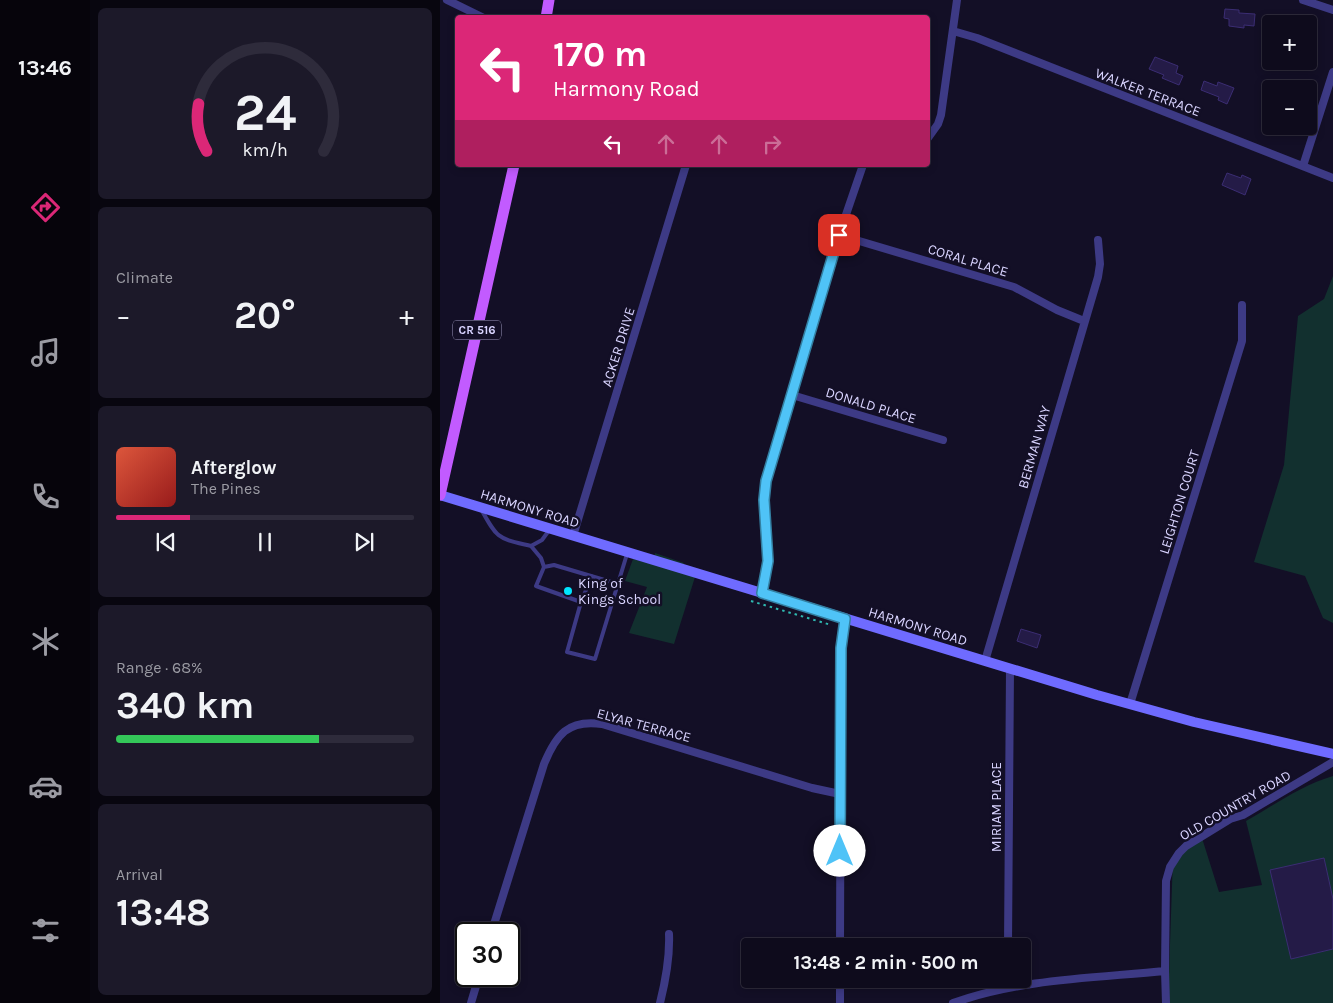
<!DOCTYPE html>
<meta charset="utf-8">
<style>
body{margin:0;font-family:Karla,sans-serif;background:#1c1929;color:#f1f3f6;height:100vh;display:flex;flex-direction:column;font-size:19px;white-space:nowrap}
*{box-sizing:border-box;margin:0}
p{font-size:16px;color:#9b9ba3}
.icon{flex:none;width:28px;height:28px;fill:none;stroke:currentColor;stroke-width:2;stroke-linecap:round;stroke-linejoin:round}
.map{position:relative;flex:1;overflow:hidden}
.drawer{display:flex;flex-direction:column;gap:8px;padding:8px;background:#08060f;width:350px}
.drawer>*{flex:none}
.hud{position:absolute;left:15px;top:15px;width:475px;height:152px;border-radius:5px;box-shadow:0 2px 8px #0003,0 0 0 1px #2e2b3b;background:#db2777;color:#fff;overflow:hidden}
.tools{position:absolute;left:822px;top:15px;display:grid;gap:10px}
.tools a{display:grid;place-items:center;width:55px;height:55px;border-radius:5px;background:#0e0b1c;box-shadow:0 2px 8px #0003,0 0 0 1px #2e2b3b;font-size:25px}
.speed{position:absolute;left:15px;top:922px;display:flex;gap:10px;font-size:25px;font-weight:700;text-align:center}
.speed>*{display:grid;place-content:center;width:65px;height:65px;border-radius:50%;background:#0e0b1c;box-shadow:0 2px 8px #0003,0 0 0 1px #2e2b3b;line-height:1}
.speed .limit{border:2px solid #111;border-radius:8px;background:#fff;color:#111}
.pin{position:absolute;display:grid;place-items:center;width:42px;height:42px;color:#fff;margin:-21px;border-radius:10px;box-shadow:0 2px 8px #0006}
.me{position:absolute;width:55px;margin:-28px;rotate:0deg;stroke-linejoin:round;filter:drop-shadow(0 0 4px #0008)}
.turn{display:flex;align-items:center;gap:18px;height:105px;padding:0 15px;font-size:22px}
.turn .icon{width:65px;height:65px;stroke-width:2.5}
.turn b{display:block;font-size:35px;line-height:42px}
.lanes{display:flex;align-items:center;height:48px;padding:0 15px;background:#0003;justify-content:center;gap:25px;direction:ltr}
.lanes .off{opacity:.35}
.big{font-size:38px;font-weight:700;line-height:1.1}
.drawer .widget{flex:1;display:flex;flex-direction:column;justify-content:center;gap:8px;min-width:0;padding:0 18px;border-radius:8px;background:#1c1929}
.drawer .dial{align-items:center;gap:0}
.dial svg{height:130px;overflow:visible;fill:none;stroke:#2e2b3b;stroke-width:7;stroke-linecap:round;text-anchor:middle}
.dial text{fill:#f1f3f6;stroke:none}
.song{display:flex;align-items:center;gap:15px}
.cover{width:60px;height:60px;border-radius:8px;background:linear-gradient(135deg,hsl(10 70% 55%),hsl(0 70% 35%))}
.played{height:5px;border-radius:2px;background:linear-gradient(90deg,#db2777 25%,#2e2b3b 25%)}
.keys{display:flex;justify-content:space-around;direction:ltr}
.heat{display:flex;justify-content:space-between;align-items:center;font-size:28px;direction:ltr}
.charge{height:8px;border-radius:4px;background:linear-gradient(90deg,#34c759 68%,#2e2b3b 0)}
.trip{position:absolute;left:301px;top:938px;width:290px;height:50px;border-radius:5px;background:#0e0b1c;box-shadow:0 2px 8px #0003,0 0 0 1px #2e2b3b;font-weight:700;line-height:50px;text-align:center}
main{display:flex;flex:1;min-height:0}
.dock{display:flex;flex-direction:column;width:90px;justify-content:space-around;align-items:center;background:#06040b;color:#9b9ba3}
.dock .icon{width:35px;height:35px}
.dock .on{color:#db2777}
.dock b{font-size:22px;color:#f1f3f6}
.map>svg:first-child{display:block}
</style>
<main>
<nav class="dock">
<b>13:46</b>
<svg class="icon on" aria-label="directions" viewBox="0 0 24 24"><path d="M12 3l9 9-9 9-9-9zM9 14v-3h6M13 9l2 2-2 2"/></svg>
<svg class="icon" aria-label="music" viewBox="0 0 24 24"><path d="M9 18V5l10-2v13"/><circle cx="6" cy="18" r="3"/><circle cx="16" cy="16" r="3"/></svg>
<svg class="icon" aria-label="phone" viewBox="0 0 24 24"><path d="M5 4h4l2 5-3 2q2 4 5 5l2-3 5 2v4C11 20 4 13 5 4z"/></svg>
<svg class="icon" aria-label="climate" viewBox="0 0 24 24"><path d="M12 3v18M4 7l16 10M4 17L20 7"/></svg>
<svg class="icon" aria-label="car" viewBox="0 0 24 24"><path d="M5 17H2v-5l4-1 3-4h7l3 4 3 1v5h-3M9 17h6M6 11h13"/><circle cx="7" cy="17" r="2"/><circle cx="17" cy="17" r="2"/></svg>
<svg class="icon" aria-label="filters" viewBox="0 0 24 24"><path d="M4 7h16M4 17h16"/><circle cx="9" cy="7" r="2"/><circle cx="15" cy="17" r="2"/></svg>
</nav>
<section class="drawer">
<div class="widget dial"><svg viewBox="0 0 100 80">
<path d="M14 69A42 42 0 1 1 86 69"/>
<path d="M14 69A42 42 0 0 1 9 40" stroke="#db2777"/>
<text x="50" y="56" font-size="32" font-weight="700">24</text>
<text x="50" y="72" font-size="11">km/h</text>
</svg></div>
<div class="widget"><p>Climate</p>
<div class="heat"><a>−</a><b class="big">20°</b><a>+</a></div>
</div>
<div class="widget">
<div class="song"><i class="cover"></i><div><b>Afterglow</b><p>The Pines</p></div></div>
<div class="played"></div>
<div class="keys"><svg class="icon" aria-label="previous" viewBox="0 0 24 24"><path d="M18 5L8 12l10 7zM5 5v14"/></svg><svg class="icon" aria-label="pause" viewBox="0 0 24 24"><path d="M8 5v14M16 5v14"/></svg><svg class="icon" aria-label="next" viewBox="0 0 24 24"><path d="M6 5l10 7-10 7zM19 5v14"/></svg></div>
</div>
<div class="widget"><p>Range · 68%</p><b class="big">340 km</b><div class="charge"></div></div>
<div class="widget"><p>Arrival</p><b class="big">13:48</b></div>
</section>
<div class="map">
<svg width="893" height="1003" viewBox="0 0 893 1003">
<rect width="100%" height="100%" fill="#130f26"/>
<path fill="#12302f" d="M893,276V623L883,618L865,576L814,562L844,465L858,316L884,299Z
M215,553L244,563L241,573L255,577L234,644L189,633L207,587L185,581L193,559L213,564Z
M893,776V1003H728L733,856L761,835L779,892L822,885L806,821C834,805 862,785 893,776Z"/>
<path fill="#241b47" stroke="#3b2d73" d="M785,9L799,10V13L815,14L814,26L804,25V28L789,26V19L784,18Z
M715,57L738,66L736,73L743,76L739,85L722,78L724,75L709,69Z
M764,81L777,86L778,82L794,88L787,104L778,100L779,97L761,90Z
M787,173L801,178L802,175L811,179L805,195L782,185Z
M581,629L601,635L597,648L577,641Z
M884,858L893,899V949L851,959L830,870Z"/>
<g fill="none" stroke-linecap="round" stroke-linejoin="round">
<path stroke="#2fb8b0" stroke-width="2" stroke-dasharray="2.5 4" stroke-linecap="butt" d="M311,601L391,625"/>
<path stroke="#3d3a85" stroke-width="4" d="M41,509C58,540 58,538 91,546L102,540L110,529
M91,546L101,558L104,567L96,586L141,602
M104,567L114,565L178,584
M152,576L141,602L127,652L155,659L187,554"/>
<path stroke="#3d3a85" stroke-width="8" d="M7,0L44,18
M863,0L893,10
M513,31L537,38L893,178
M488,138L498,124L501,115L517,0
M863,166L893,72
M399,235L574,287L617,310L644,321
M352,395L503,440
M133,536L246,165
M322,593L328,561L324,500L328,470L399,235L423,165
M545,661L658,277L660,264L658,240
M690,704L802,341V305
M51,934L104,764C116,735 128,719 162,724L372,788L400,794
M400,946L401,648L405,619
M568,946L570,669
M400,979V1003
M31,1003L39,976
M220,1003C226,979 230,958 229,934
M513,1003C580,979 654,978 725,971
M726,1003L725,971L726,881L730,867L739,853L746,846L790,819L803,815L893,762"/>
<path stroke="#6f6bff" stroke-width="10" d="M0,495L657,695L754,722L893,754"/>
<path stroke="#c25bff" stroke-width="11" d="M106,18L109,0
M0,495L74,165"/>
</g>
<g fill="none" stroke-linecap="round" stroke-linejoin="round">
<defs>
<path id="route" d="M399,235L326,481L324,500L328,561L322,593L405,619L401,648L400,851"/>
</defs>
<use href="#route" stroke="#337fa1" stroke-width="12"/>
<use href="#route" stroke="#4fc3f7" stroke-width="9"/>
</g>
<circle fill="#00e5ff" stroke="#130f26" stroke-width="2" cx="128" cy="591" r="5"/>
<g text-anchor="middle" stroke-width="5" stroke-linejoin="round" paint-order="stroke">
<rect fill="#130f26" stroke="#9e99be" stroke-width="1" x="13" y="320.5" width="48" height="19" rx="4"/>
<g font-size="12" font-weight="bold" fill="#d9d4ff">
<text x="37" y="334">CR 516</text>
</g>
<g font-size="14" fill="#d9d4ff" stroke="#130f26">
<text transform="translate(708 92) rotate(21)" y="5">WALKER TERRACE</text>
<text transform="translate(528 260) rotate(17)" y="5">CORAL PLACE</text>
<text transform="translate(178 347) rotate(-73)" y="5">ACKER DRIVE</text>
<text transform="translate(431 405) rotate(17)" y="5">DONALD PLACE</text>
<text transform="translate(594 447) rotate(-74)" y="5">BERMAN WAY</text>
<text transform="translate(739 502) rotate(-73)" y="5">LEIGHTON COURT</text>
<text transform="translate(90 508) rotate(17)" y="5">HARMONY ROAD</text>
<text transform="translate(478 626) rotate(17)" y="5">HARMONY ROAD</text>
<text transform="translate(204 725) rotate(15)" y="5">ELYAR TERRACE</text>
<text transform="translate(795 805) rotate(-30)" y="5">OLD COUNTRY ROAD</text>
<text transform="translate(556 807) rotate(-90)" y="5">MIRIAM PLACE</text>
</g>
<g font-size="14" fill="#d9d4ff" stroke="#130f26" text-anchor="start">
<text x="138" y="588">King of<tspan x="138" dy="16">Kings School</tspan></text>
</g>
</g>
</svg>
<div class="tools">
<a>+</a>
<a>−</a>
</div>
<div class="speed"><div class="limit">30</div></div>
<div class="pin" style="left:399px;top:235px;background:#d93025"><svg class="icon" aria-label="arrive" viewBox="0 0 24 24"><path d="M6 21V4h12l-3 4 3 4H6"/></svg></div>
<svg class="me" style="left:400px;top:851px" viewBox="-20 -20 40 40"><circle r="19" fill="#fff"/><path d="M0-13L10 11 0 6-10 11z" fill="#4fc3f7"/></svg>
<div class="trip">13:48 · 2 min · 500 m</div>
<div class="hud">
<div class="turn"><svg class="icon" aria-label="left" viewBox="0 0 24 24"><path d="M17 20v-9H6M10 6l-5 5 5 5"/></svg><div><b>170 m</b>Harmony Road</div></div>
<div class="lanes"><svg class="icon" aria-label="left" viewBox="0 0 24 24"><path d="M17 20v-9H6M10 6l-5 5 5 5"/></svg><svg class="icon off" aria-label="ahead" viewBox="0 0 24 24"><path d="M12 20V5M6 11l6-6 6 6"/></svg><svg class="icon off" aria-label="ahead" viewBox="0 0 24 24"><path d="M12 20V5M6 11l6-6 6 6"/></svg><svg class="icon off" aria-label="right" viewBox="0 0 24 24"><path d="M7 20v-9h11M14 6l5 5-5 5"/></svg></div>
</div>
</div>
</main>
